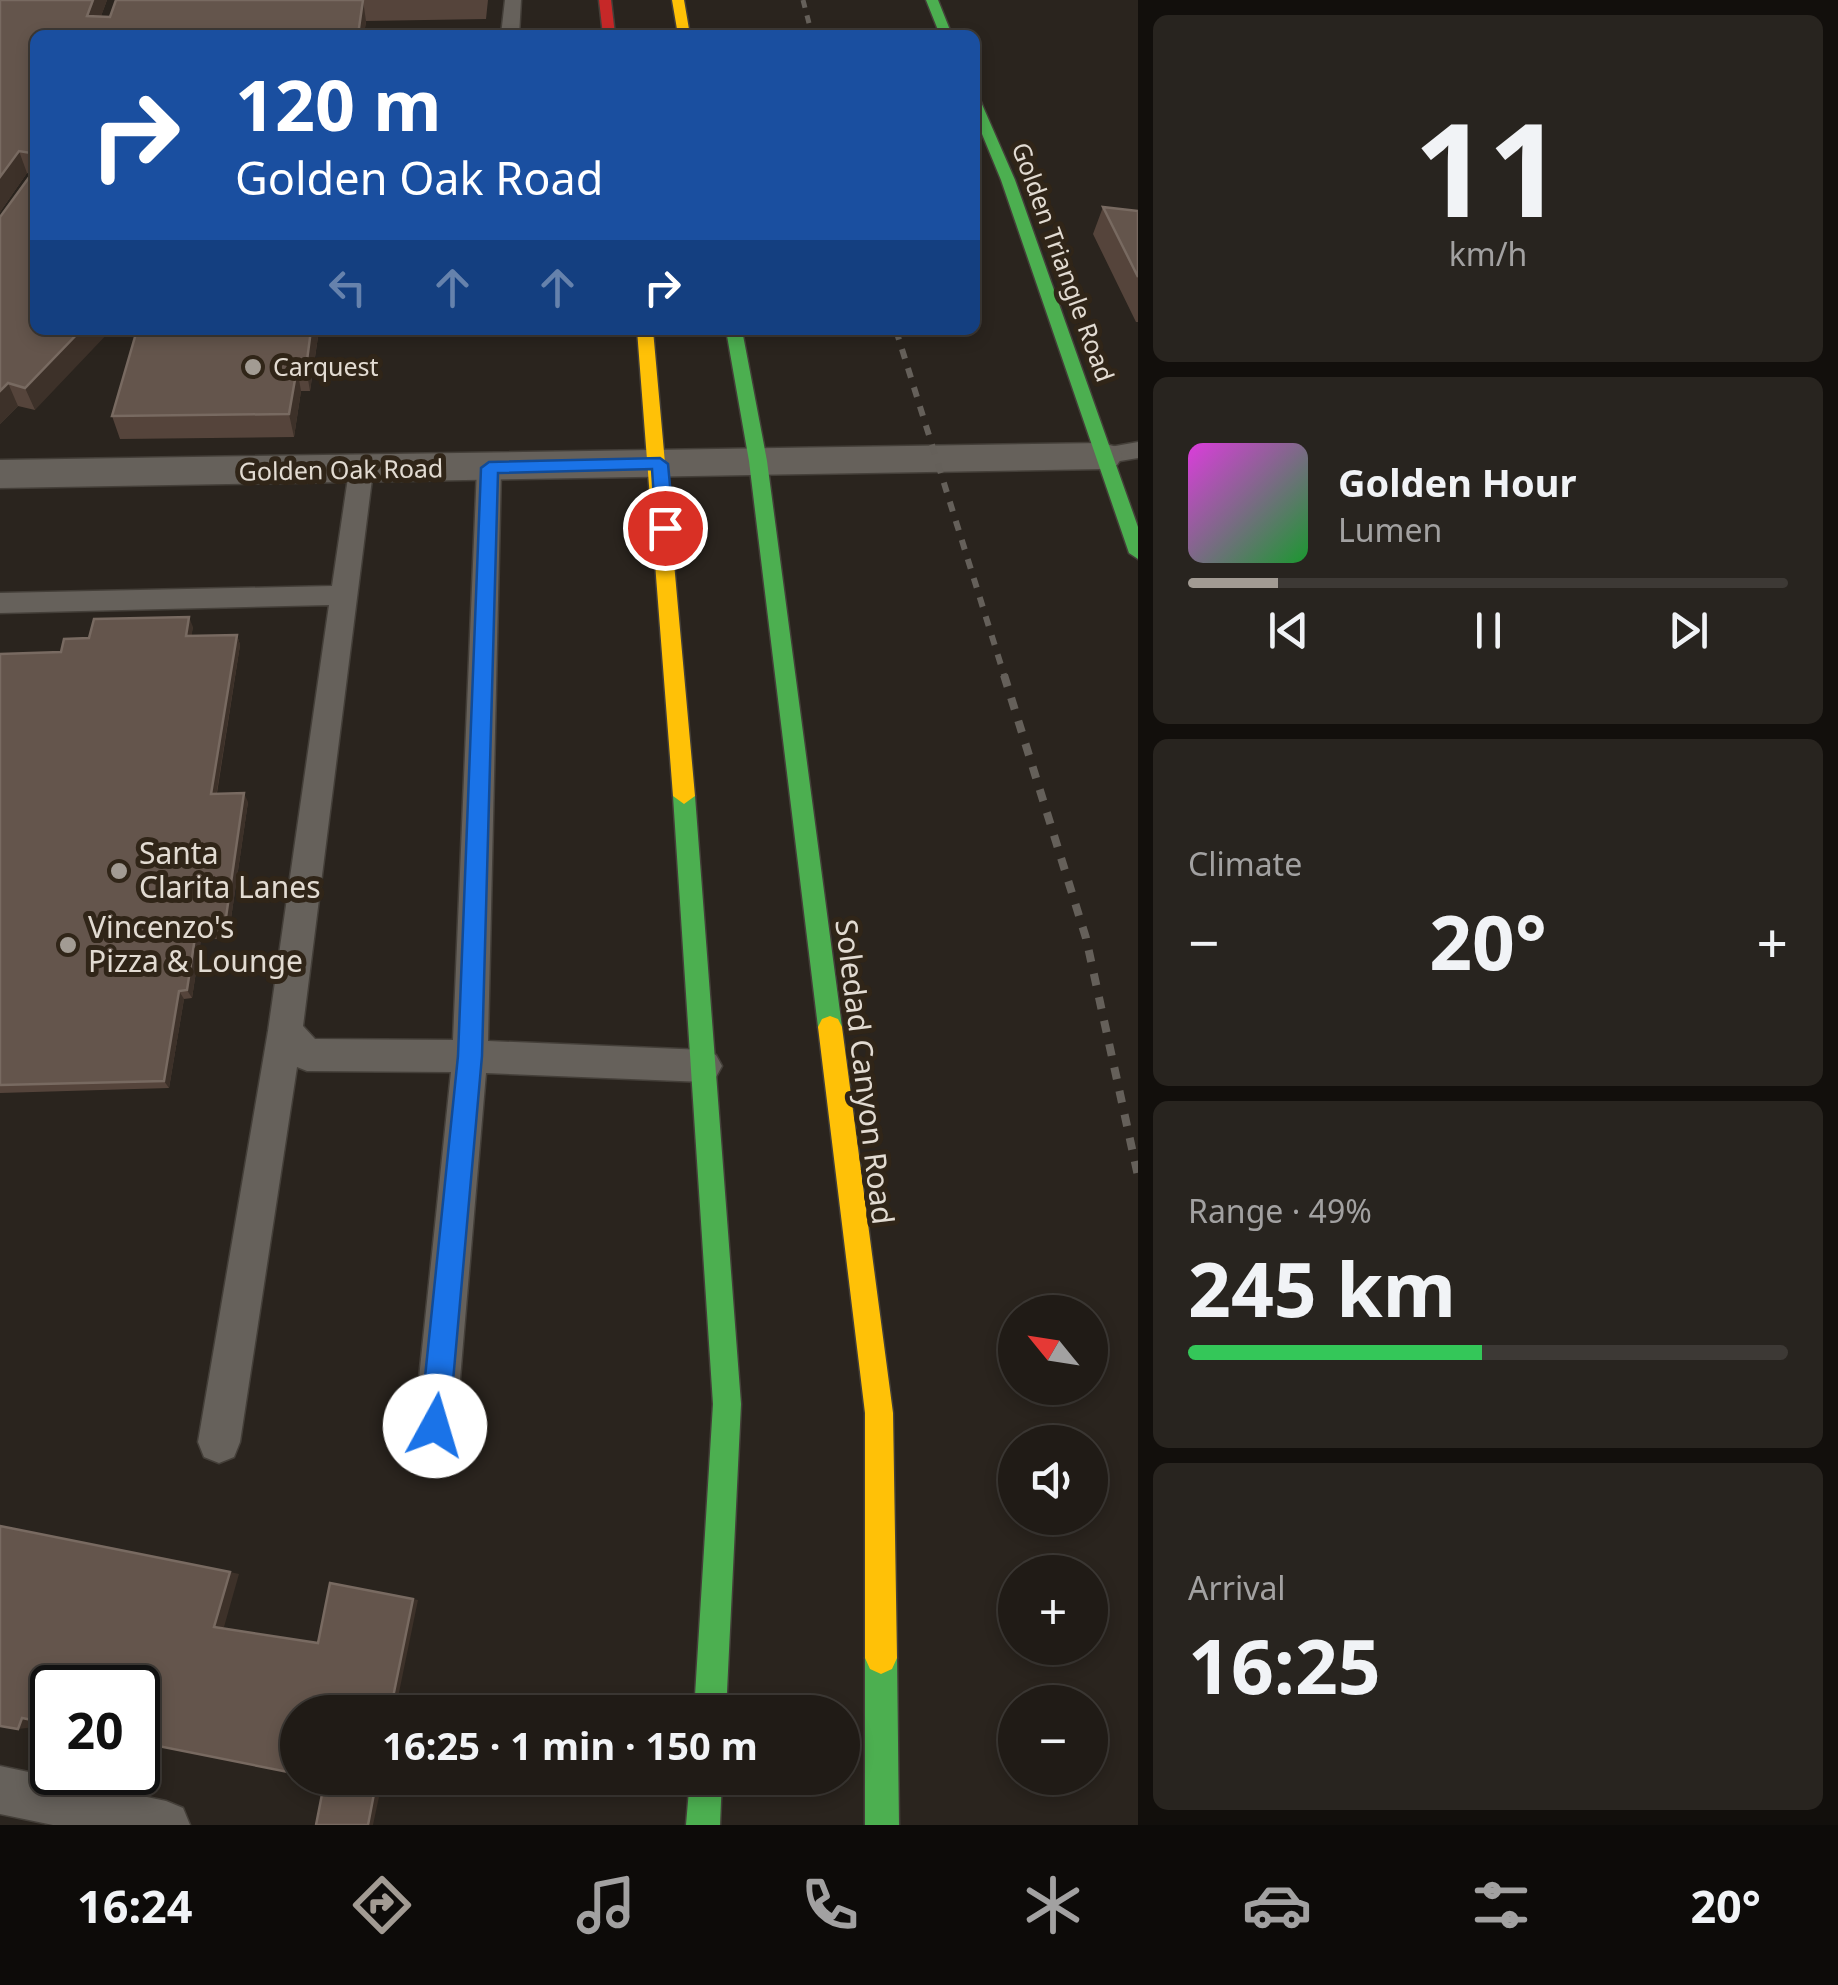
<!DOCTYPE html>
<meta charset="utf-8">
<style>
body{margin:0;font-family:"Noto Sans",sans-serif;background:#28241f;color:#f1f3f6;height:100vh;display:flex;flex-direction:column;font-size:38px;white-space:nowrap}
*{box-sizing:border-box;margin:0}
p{font-size:32px;color:#a2a1a1}
.icon{flex:none;width:55px;height:55px;fill:none;stroke:currentColor;stroke-width:2;stroke-linecap:round;stroke-linejoin:round}
.map{position:relative;flex:1;overflow:hidden}
.sheet{display:flex;flex-direction:column;gap:15px;padding:15px;background:#120f0c;width:700px}
.sheet>*{flex:none}
.top-card{position:absolute;left:30px;top:30px;width:950px;height:305px;border-radius:15px;box-shadow:0 5px 15px #0003,0 0 0 2px #3d3935;background:#1a4fa0;color:#fff;overflow:hidden}
.needle{width:65px;rotate:300deg}
.tools{position:absolute;left:998px;top:1295px;display:grid;gap:20px}
.tools a{display:grid;place-items:center;width:110px;height:110px;border-radius:50%;background:#201b16;box-shadow:0 5px 15px #0003,0 0 0 2px #3d3935;font-size:50px}
.speed{position:absolute;left:30px;top:1665px;display:flex;gap:20px;font-size:50px;font-weight:700;text-align:center}
.speed>*{display:grid;place-content:center;width:130px;height:130px;border-radius:50%;background:#201b16;box-shadow:0 5px 15px #0003,0 0 0 2px #3d3935;line-height:1}
.speed .limit{border:5px solid #111;border-radius:15px;background:#fff;color:#111}
.pin{position:absolute;display:grid;place-items:center;width:85px;height:85px;color:#fff;margin:-42px;border:5px solid #fff;border-radius:50%;box-shadow:0 2px 10px #0007}
.me{position:absolute;width:110px;margin:-55px;rotate:6deg;stroke-linejoin:round;filter:drop-shadow(0 0 8px #0008)}
.turn{display:flex;align-items:center;gap:35px;height:210px;padding:0 40px;font-size:45px}
.turn .icon{width:130px;height:130px;stroke-width:2.5}
.turn b{display:block;font-size:70px;line-height:85px}
.lanes{display:flex;align-items:center;height:95px;padding:0 40px;background:#0003;justify-content:center;gap:50px;direction:ltr}
.lanes .off{opacity:.35}
.big{font-size:75px;font-weight:700;line-height:1.1}
.sheet .widget{flex:1;display:flex;flex-direction:column;justify-content:center;gap:15px;min-width:0;padding:0 35px;border-radius:15px;background:#28241f}
.sheet .dial{align-items:center;gap:0}
.dial b{font-size:130px;line-height:1}
.song{display:flex;align-items:center;gap:30px}
.cover{width:120px;height:120px;border-radius:15px;background:linear-gradient(135deg,hsl(300 70% 55%),hsl(130 70% 35%))}
.played{height:10px;border-radius:5px;background:linear-gradient(90deg,#a29b93 15%,#3d3935 15%)}
.keys{display:flex;justify-content:space-around;direction:ltr}
.heat{display:flex;justify-content:space-between;align-items:center;font-size:55px;direction:ltr}
.charge{height:15px;border-radius:8px;background:linear-gradient(90deg,#34c759 49%,#3d3935 0)}
.trip{position:absolute;left:280px;top:1695px;width:580px;height:100px;border-radius:50px;background:#201b16;box-shadow:0 5px 15px #0003,0 0 0 2px #3d3935;font-weight:700;line-height:100px;text-align:center}
.dock{display:flex;height:160px;justify-content:space-around;align-items:center;background:#0d0b09;color:#a2a1a1}
.dock .icon{width:70px;height:70px}
.dock .on{color:#a29b93}
.dock b{font-size:45px;color:#f1f3f6}
main{display:flex;flex:1;min-height:0}
.map>svg:first-child{display:block}
</style>
<main>
<div class="map">
<svg width="1138" height="1825" viewBox="0 0 1138 1825">
<rect width="100%" height="100%" fill="#2a241e"/>
<g fill="none" stroke-linecap="round" stroke-linejoin="round">
<defs>
<path id="lane" d="M505,0H521L519,35H501Z
M1138,442V458L1102,464L1090,456L1093,450Z
M489,460L501,468L488,1041L704,1050L716,1055L722,1066L716,1077L704,1082L486,1073L456,1426L450,1441L435,1447L420,1441L414,1426L451,1072L307,1071L297,1067L240,1442L234,1457L219,1463L204,1457L198,1442L268,1031L329,605L0,613V593L332,586L349,471L352,465H370L373,471L303,1026L315,1039L453,1040L477,468Z
M0,1766L166,1801L183,1808L190,1825H53L0,1814Z"/>
<path id="street" d="M1102,443L1117,447L1123,456L1117,465L1102,469L0,488V460Z"/>
<path id="fast" d="M926,0H938L952,35H940Z
M975,98L981,102L1015,180L1138,527V559L1129,553L1001,180L975,117Z
M726,330H742L767,461L842,1027L838,1035L830,1038L822,1035L818,1027L749,461Z
M684,788L695,796L741,1404L726,1712H694L713,1404L673,796Z
M881,1642L892,1647L897,1658L899,1825H865V1658L870,1647Z
M690,1778H722L720,1825H686Z"/>
<path id="slow" d="M672,0H684L690,35H678Z
M637,330H653L695,796L684,804L673,796Z
M830,1016L838,1019L842,1027L893,1413L897,1658L892,1669L881,1674L870,1669L865,1658V1413L818,1027L822,1019Z"/>
<path id="jam" d="M599,0H611L615,35H603Z"/>
</defs>
<use href="#lane" stroke="#443f39" stroke-width="3"/>
<use href="#street" stroke="#443f39" stroke-width="3"/>
<use href="#fast" stroke="#443f39" stroke-width="3"/>
<use href="#slow" stroke="#443f39" stroke-width="3"/>
<use href="#jam" stroke="#443f39" stroke-width="3"/>
<use href="#lane" fill="#66615b" fill-rule="evenodd"/>
<use href="#street" fill="#66615b" fill-rule="evenodd"/>
<use href="#fast" fill="#4caf50" fill-rule="evenodd"/>
<use href="#slow" fill="#ffc107" fill-rule="evenodd"/>
<use href="#jam" fill="#c62828" fill-rule="evenodd"/>
<path stroke="#65605a" stroke-width="5" stroke-dasharray="8 8" stroke-linecap="butt" d="M803,0L812,35"/>
<path stroke="#65605a" stroke-width="6" stroke-dasharray="10 10" stroke-linecap="butt" d="M896,330L1005,678"/>
<path stroke="#65605a" stroke-width="8" stroke-dasharray="12 12" stroke-linecap="butt" d="M1004,675L1086,938L1138,1176"/>
</g>
<path fill="#55443b" d="M0,0H107L101,16L110,17L116,0H488L486,19L366,21L364,35H35V410L18,406L0,424L1,217L30,174L27,173L0,212Z
M1103,207L1138,211V322H1136L1093,234Z
M137,330H319L310,391H301L294,437L120,439L112,416Z
M193,627L191,636L237,635L240,645L217,793L248,802L228,939H201L192,998L184,999L169,1088L0,1093V654L61,652L89,638Z"/>
<path fill="#3d3129" d="M93,0H107L94,35L87,16Z
M363,0L366,21L364,35H358Z
M19,151L27,173L0,212V177Z
M81,330H111L35,410L25,388Z
M311,330H319L310,391L306,368Z
M297,368L301,391L294,437L289,414Z
M8,383L18,406L0,424V391Z
M189,617L193,627L190,646L186,636Z
M237,635L240,645L215,803L211,794Z
M244,793L248,802L228,939L224,931Z
M196,931L201,939L192,998L187,990Z
M179,991L184,999L169,1088L164,1081Z
M230,1572L239,1574L224,1627H214Z
M413,1599L418,1600L395,1712H390Z
M39,1716L35,1727L18,1729L22,1718Z
M377,1778H383L373,1825H368Z"/>
<path fill="#64554c" stroke="#786a61" stroke-width="2.5" d="M0,0H93L87,16L110,17L116,0H363L358,35H35V330H81L25,388L8,383L0,391V217L30,176L31,153L19,151L0,177Z
M1103,207L1138,211V277Z
M137,330H311L306,368H297L289,414L112,416Z
M189,617L186,636L237,635L211,794L244,793L224,931H196L187,990L179,991L164,1081L0,1085V654L61,652L64,639L89,638L94,619Z
M0,1526L230,1572L214,1627L318,1643L330,1583L413,1599L390,1712H298V1774L138,1742V1688H52V1724L22,1718L18,1729L0,1726Z
M315,1778H377L368,1825H316L325,1779Z"/>
<path fill="#1a73e8" stroke="#114b97" stroke-width="2.5" d="M660,458L668,464L674,528L665,534L656,528L652,469L498,473L482,1056L449,1426L445,1436L435,1440L425,1436L420,1426L458,1056L481,468L489,462Z"/>
<g fill="#a29b93" stroke="#302518" stroke-width="4">
<circle cx="253" cy="367" r="10"/>
<circle cx="119" cy="871" r="10"/>
<circle cx="68" cy="945" r="10"/>
</g>
<g text-anchor="middle" stroke-width="10" stroke-linejoin="round" paint-order="stroke">
<g font-size="25" fill="#e2dbd2" stroke="#302518">
<text transform="translate(1063 262) rotate(70)" y="9">Golden Triangle Road</text>
<text transform="translate(341 470) rotate(-1)" y="9">Golden Oak Road</text>
</g>
<g font-size="25" fill="#e2dbd2" stroke="#302518" text-anchor="start">
<text x="273" y="376">Carquest</text>
</g>
<g font-size="30" fill="#e2dbd2" stroke="#302518" text-anchor="start">
<text x="139" y="864">Santa<tspan x="139" dy="34">Clarita Lanes</tspan></text>
<text x="88" y="938">Vincenzo's<tspan x="88" dy="34">Pizza &amp; Lounge</tspan></text>
</g>
<g font-size="30" fill="#e2dbd2" stroke="#302518">
<text transform="translate(864 1072) rotate(83)" y="10">Soledad Canyon Road</text>
</g>
</g>
</svg>
<div class="tools">
<a><svg class="needle" viewBox="-14 -14 28 28"><path d="M0-13l5 13h-10z" fill="#e53935"/><path d="M0 13l5-13h-10z" fill="#a2a1a1"/></svg></a>
<a><svg class="icon" aria-label="sound" viewBox="0 0 24 24"><path d="M4 9h4l5-4v14l-5-4H4zM17 9q2 3 0 6"/></svg></a>
<a>+</a>
<a>−</a>
</div>
<div class="speed"><div class="limit">20</div></div>
<div class="pin" style="left:665px;top:528px;background:#d93025"><svg class="icon" aria-label="arrive" viewBox="0 0 24 24"><path d="M6 21V4h12l-3 4 3 4H6"/></svg></div>
<svg class="me" style="left:435px;top:1426px" viewBox="-20 -20 40 40"><circle r="19" fill="#fff"/><path d="M0-13L10 11 0 6-10 11z" fill="#1a73e8"/></svg>
<div class="trip">16:25 · 1 min · 150 m</div>
<div class="top-card">
<div class="turn"><svg class="icon" aria-label="right" viewBox="0 0 24 24"><path d="M7 20v-9h11M14 6l5 5-5 5"/></svg><div><b>120 m</b>Golden Oak Road</div></div>
<div class="lanes"><svg class="icon off" aria-label="left" viewBox="0 0 24 24"><path d="M17 20v-9H6M10 6l-5 5 5 5"/></svg><svg class="icon off" aria-label="ahead" viewBox="0 0 24 24"><path d="M12 20V5M6 11l6-6 6 6"/></svg><svg class="icon off" aria-label="ahead" viewBox="0 0 24 24"><path d="M12 20V5M6 11l6-6 6 6"/></svg><svg class="icon" aria-label="right" viewBox="0 0 24 24"><path d="M7 20v-9h11M14 6l5 5-5 5"/></svg></div>
</div>
</div>
<section class="sheet">
<div class="widget dial"><b>11</b><p>km/h</p></div>
<div class="widget">
<div class="song"><i class="cover"></i><div><b>Golden Hour</b><p>Lumen</p></div></div>
<div class="played"></div>
<div class="keys"><svg class="icon" aria-label="previous" viewBox="0 0 24 24"><path d="M18 5L8 12l10 7zM5 5v14"/></svg><svg class="icon" aria-label="pause" viewBox="0 0 24 24"><path d="M8 5v14M16 5v14"/></svg><svg class="icon" aria-label="next" viewBox="0 0 24 24"><path d="M6 5l10 7-10 7zM19 5v14"/></svg></div>
</div>
<div class="widget"><p>Climate</p>
<div class="heat"><a>−</a><b class="big">20°</b><a>+</a></div>
</div>
<div class="widget"><p>Range · 49%</p><b class="big">245 km</b><div class="charge"></div></div>
<div class="widget"><p>Arrival</p><b class="big">16:25</b></div>
</section>
</main>
<nav class="dock">
<b>16:24</b>
<svg class="icon on" aria-label="directions" viewBox="0 0 24 24"><path d="M12 3l9 9-9 9-9-9zM9 14v-3h6M13 9l2 2-2 2"/></svg>
<svg class="icon" aria-label="music" viewBox="0 0 24 24"><path d="M9 18V5l10-2v13"/><circle cx="6" cy="18" r="3"/><circle cx="16" cy="16" r="3"/></svg>
<svg class="icon" aria-label="phone" viewBox="0 0 24 24"><path d="M5 4h4l2 5-3 2q2 4 5 5l2-3 5 2v4C11 20 4 13 5 4z"/></svg>
<svg class="icon" aria-label="climate" viewBox="0 0 24 24"><path d="M12 3v18M4 7l16 10M4 17L20 7"/></svg>
<svg class="icon" aria-label="car" viewBox="0 0 24 24"><path d="M5 17H2v-5l4-1 3-4h7l3 4 3 1v5h-3M9 17h6M6 11h13"/><circle cx="7" cy="17" r="2"/><circle cx="17" cy="17" r="2"/></svg>
<svg class="icon" aria-label="filters" viewBox="0 0 24 24"><path d="M4 7h16M4 17h16"/><circle cx="9" cy="7" r="2"/><circle cx="15" cy="17" r="2"/></svg>
<b>20°</b>
</nav>
